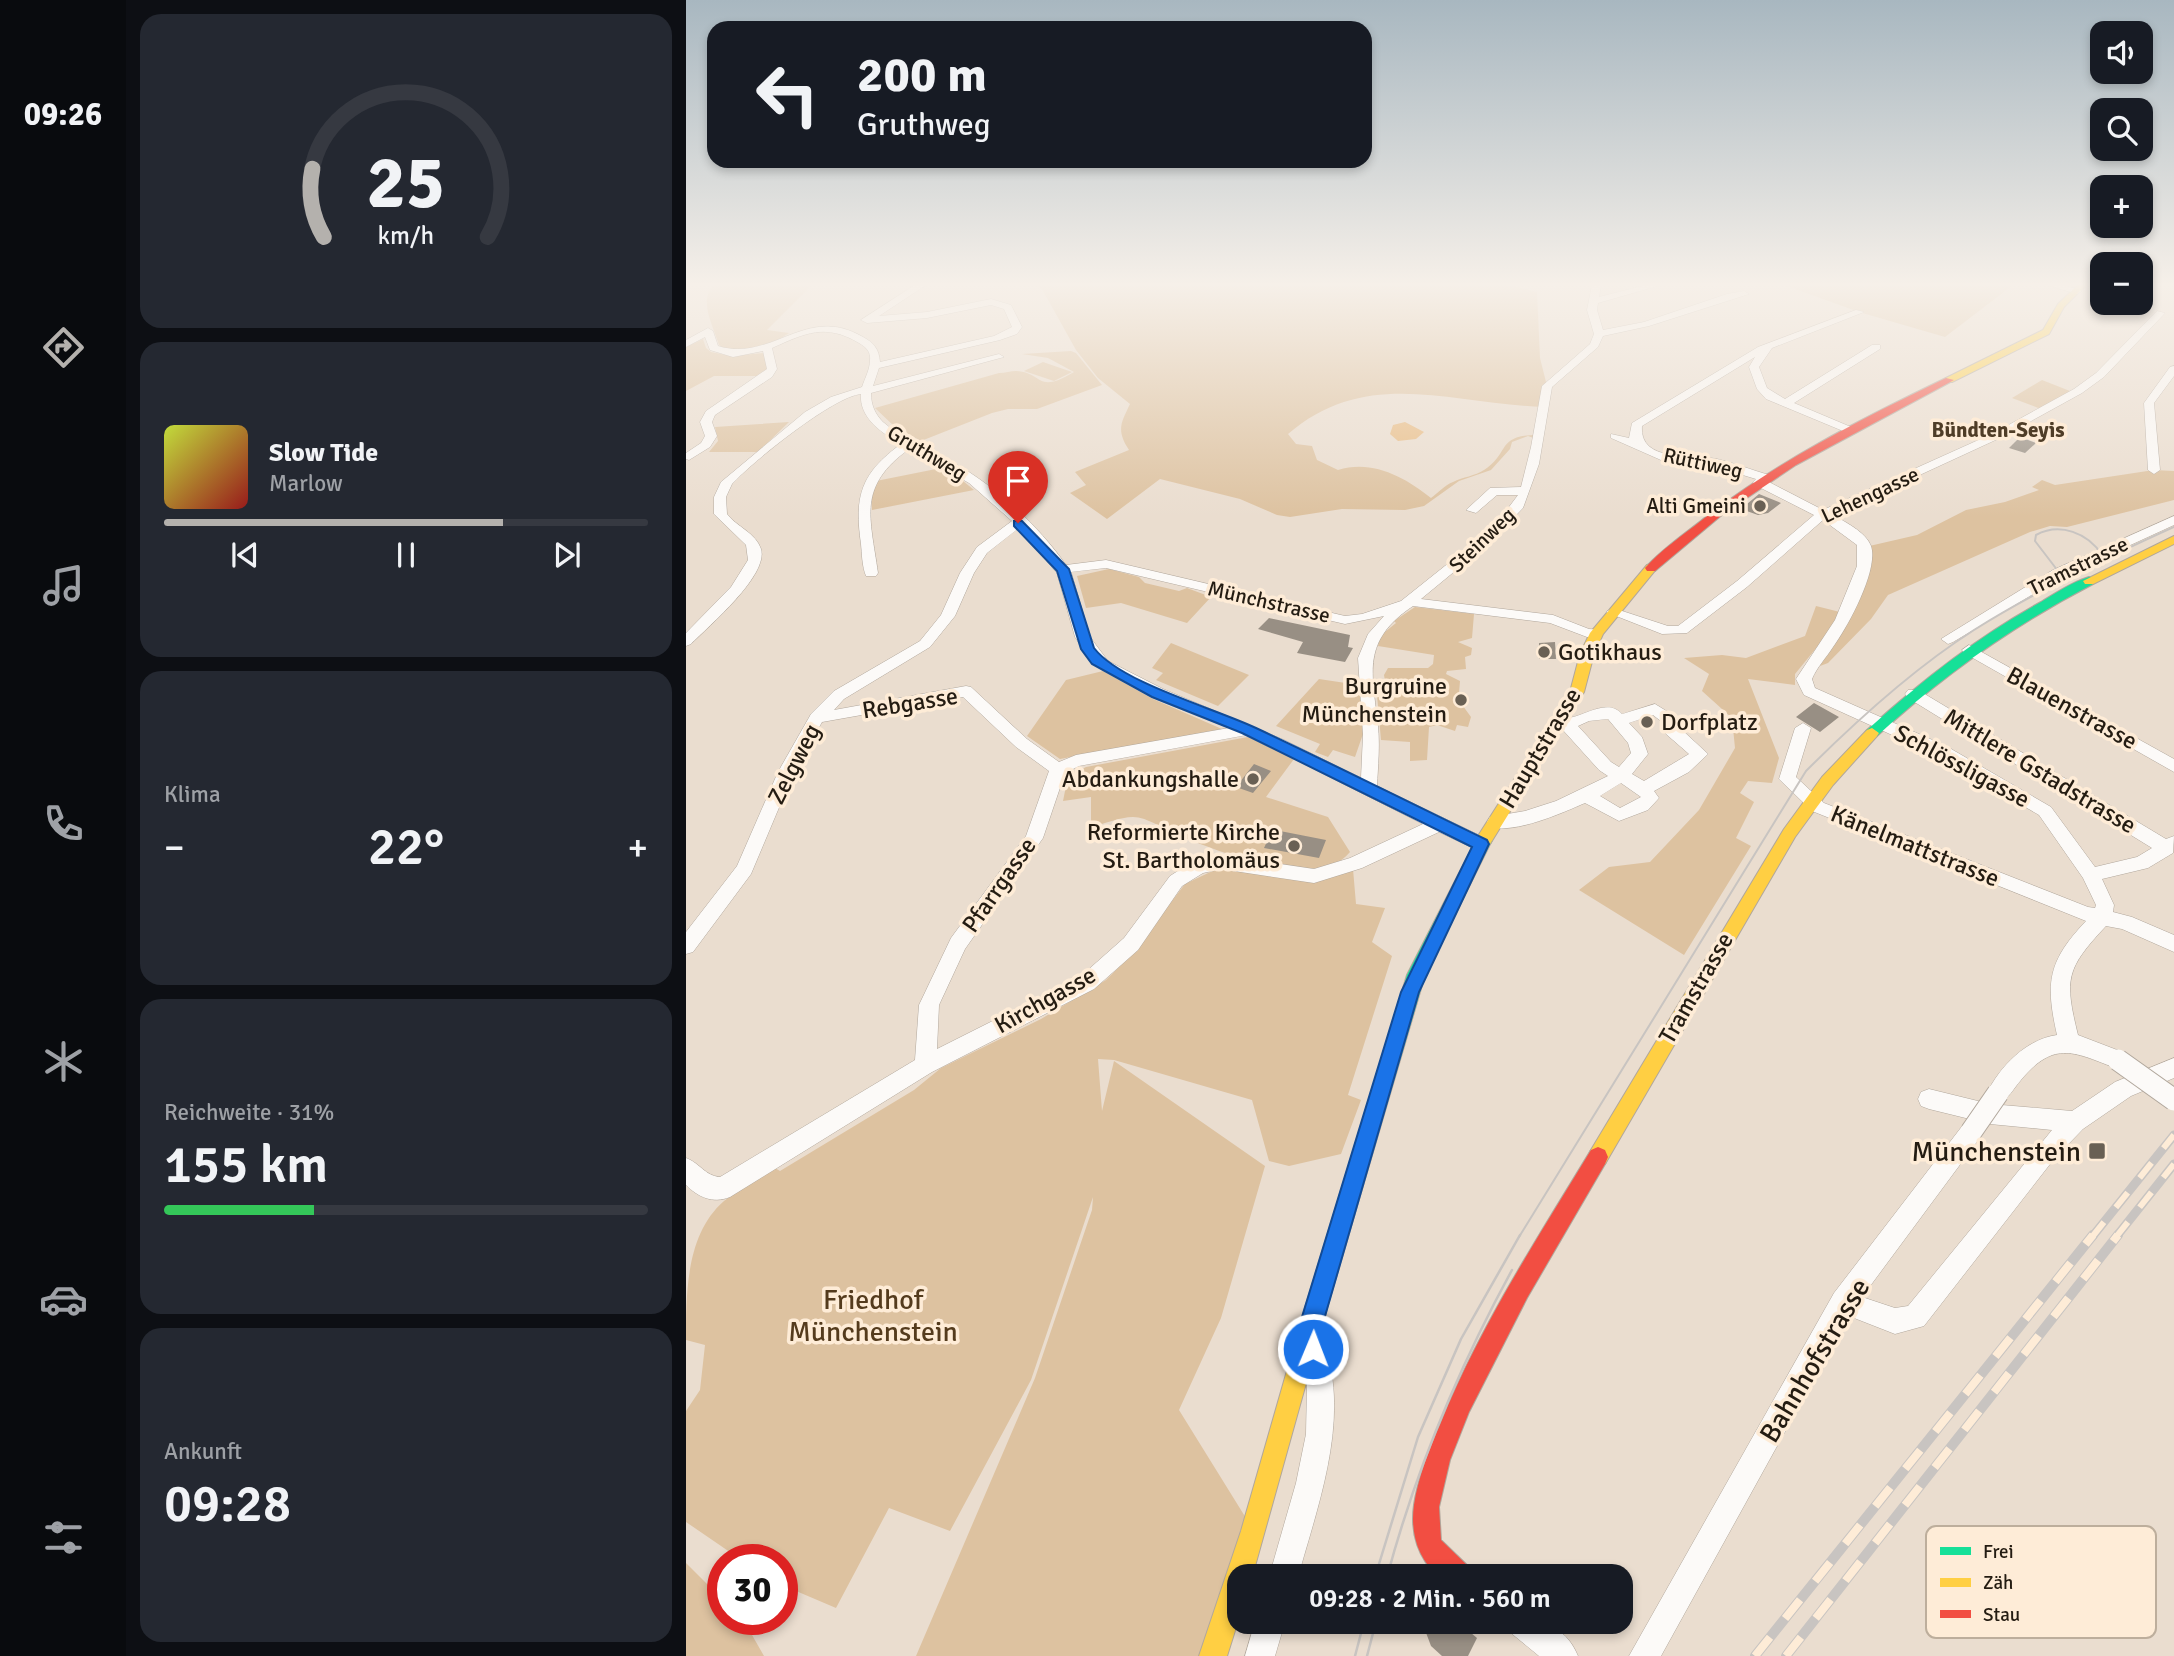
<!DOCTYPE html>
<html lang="de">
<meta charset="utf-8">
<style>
body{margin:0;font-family:Signika,sans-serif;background:#242831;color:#f1f3f6;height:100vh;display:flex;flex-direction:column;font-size:26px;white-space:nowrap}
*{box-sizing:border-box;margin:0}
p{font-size:23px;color:#9ea1a6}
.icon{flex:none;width:38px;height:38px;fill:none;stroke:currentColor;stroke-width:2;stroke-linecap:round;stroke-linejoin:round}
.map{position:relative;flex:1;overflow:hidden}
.sheet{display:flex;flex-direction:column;gap:14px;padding:14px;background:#0d0f14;width:560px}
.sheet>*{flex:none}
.hud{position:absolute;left:21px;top:21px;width:665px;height:147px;border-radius:21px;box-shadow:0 4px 10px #0003;background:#171b24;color:#f1f3f6;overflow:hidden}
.fabs{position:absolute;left:1404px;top:21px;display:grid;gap:14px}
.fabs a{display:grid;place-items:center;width:63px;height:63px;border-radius:14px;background:#171b24;box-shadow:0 4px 10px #0003;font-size:35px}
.speed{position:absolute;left:21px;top:1544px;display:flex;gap:14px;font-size:35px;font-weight:700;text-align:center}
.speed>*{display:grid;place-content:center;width:91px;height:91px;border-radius:50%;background:#171b24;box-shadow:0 4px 10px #0003;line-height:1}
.speed .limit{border:10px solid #d22;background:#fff;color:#111}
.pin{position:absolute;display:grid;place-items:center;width:60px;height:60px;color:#fff;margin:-72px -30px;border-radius:50% 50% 50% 0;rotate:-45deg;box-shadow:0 0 7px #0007}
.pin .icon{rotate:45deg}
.me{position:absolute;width:77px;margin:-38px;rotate:1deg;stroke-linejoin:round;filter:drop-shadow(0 0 5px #0008)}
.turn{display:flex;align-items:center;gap:24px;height:147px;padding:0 35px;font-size:32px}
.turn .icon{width:91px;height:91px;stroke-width:2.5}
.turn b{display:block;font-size:49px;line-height:60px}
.big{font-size:52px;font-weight:600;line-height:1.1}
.sheet .widget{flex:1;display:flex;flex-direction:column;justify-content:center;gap:10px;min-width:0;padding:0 24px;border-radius:21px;background:#242831}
.sheet .dial{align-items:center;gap:0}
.dial svg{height:182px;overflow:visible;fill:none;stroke:#363941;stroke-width:7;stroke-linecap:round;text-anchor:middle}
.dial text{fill:#f1f3f6;stroke:none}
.song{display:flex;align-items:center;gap:21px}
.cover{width:84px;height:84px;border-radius:10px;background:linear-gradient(135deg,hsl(70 70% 55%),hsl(0 70% 35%))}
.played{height:7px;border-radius:4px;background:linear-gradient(90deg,#b4b1ad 70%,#363941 70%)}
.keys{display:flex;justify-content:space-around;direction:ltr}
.heat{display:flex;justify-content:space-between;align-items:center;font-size:38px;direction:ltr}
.charge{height:10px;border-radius:5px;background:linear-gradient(90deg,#34c759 31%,#363941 0)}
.trip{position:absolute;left:541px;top:1564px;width:406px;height:70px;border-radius:21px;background:#171b24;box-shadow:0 4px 10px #0003;font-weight:600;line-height:70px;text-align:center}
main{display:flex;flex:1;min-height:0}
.tabs{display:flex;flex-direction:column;width:126px;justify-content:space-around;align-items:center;background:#090b0e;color:#9ea1a6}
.tabs .icon{width:49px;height:49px}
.tabs .current{color:#b4b1ad}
.tabs b{font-size:32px;color:#f1f3f6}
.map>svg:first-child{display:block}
</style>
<main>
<nav class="tabs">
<b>09:26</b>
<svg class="icon current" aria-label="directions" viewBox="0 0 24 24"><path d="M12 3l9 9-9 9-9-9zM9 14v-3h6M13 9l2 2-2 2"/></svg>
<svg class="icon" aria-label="music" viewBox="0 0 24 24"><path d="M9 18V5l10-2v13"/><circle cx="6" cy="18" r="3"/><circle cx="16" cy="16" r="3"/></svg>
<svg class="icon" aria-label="phone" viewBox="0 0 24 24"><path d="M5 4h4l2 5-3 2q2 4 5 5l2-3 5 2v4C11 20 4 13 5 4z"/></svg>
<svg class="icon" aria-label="climate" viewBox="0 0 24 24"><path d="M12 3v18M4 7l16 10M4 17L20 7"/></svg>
<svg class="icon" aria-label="car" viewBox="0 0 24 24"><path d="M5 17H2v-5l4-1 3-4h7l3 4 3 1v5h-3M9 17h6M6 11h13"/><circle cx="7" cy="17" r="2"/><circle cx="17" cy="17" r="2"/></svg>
<svg class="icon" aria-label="filters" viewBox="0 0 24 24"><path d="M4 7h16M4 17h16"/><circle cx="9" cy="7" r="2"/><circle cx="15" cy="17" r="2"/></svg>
</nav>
<section class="sheet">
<div class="widget dial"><svg viewBox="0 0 100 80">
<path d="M14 69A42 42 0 1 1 86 69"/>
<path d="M14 69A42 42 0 0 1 9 39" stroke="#b4b1ad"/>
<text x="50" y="56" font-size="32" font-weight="700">25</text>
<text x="50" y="72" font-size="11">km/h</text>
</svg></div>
<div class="widget">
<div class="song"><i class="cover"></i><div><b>Slow Tide</b><p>Marlow</p></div></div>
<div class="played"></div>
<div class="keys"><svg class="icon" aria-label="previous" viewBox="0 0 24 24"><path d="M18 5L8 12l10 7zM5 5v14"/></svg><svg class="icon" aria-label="pause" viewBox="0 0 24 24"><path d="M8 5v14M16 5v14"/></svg><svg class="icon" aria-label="next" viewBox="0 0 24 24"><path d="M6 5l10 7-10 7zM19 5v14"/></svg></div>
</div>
<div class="widget"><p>Klima</p>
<div class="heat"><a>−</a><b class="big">22°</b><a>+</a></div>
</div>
<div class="widget"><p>Reichweite · 31%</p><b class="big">155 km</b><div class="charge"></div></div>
<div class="widget"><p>Ankunft</p><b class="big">09:28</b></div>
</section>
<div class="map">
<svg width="1488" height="1656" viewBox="0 0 1488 1656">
<rect width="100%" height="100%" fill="#eaddcf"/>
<path fill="#ddc2a0" d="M28,285H126L81,330L103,333C86,345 52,360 33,345C27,325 12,300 28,285Z
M349,285H822L851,292L854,358L861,386L858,407C765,404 681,366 602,434L610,444L626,446L631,460L652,470C686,459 719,477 745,498C752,493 759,485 767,482C777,477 789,476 798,470C825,453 809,434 855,435L853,440L842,436L826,442L824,449L805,470L773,481L738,506L719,510L656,509L604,517L591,515L554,499L474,479L421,519L384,493L400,485L389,472L443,450C430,430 435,423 444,404L412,378L390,350L356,289Z
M1098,285H1327L1259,337L1173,312Z
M17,339L20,348L25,352L45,356L78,353L81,368L78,376H28L0,391V347Z
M385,351L390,353L416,385L351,409H322L306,413L235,441L209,427L189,408L313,373C319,373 325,371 330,371C357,372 350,395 388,372L362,358L336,354Z
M357,362L386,372L368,381L338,371Z
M1356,380L1384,391L1355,409L1326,398Z
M103,422L72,452H23L32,441L29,427Z
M260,467L288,490L186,510V493L190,481Z
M1468,470L1488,471V500L1381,527L1364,526L1344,532L1202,595L1185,619L1142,663L1134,666L1179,547L1231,535L1280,510L1319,502L1353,490L1346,487L1356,480L1369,485Z
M423,569L453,577L459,583L493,591L501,588L525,597L501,623L435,603L400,608L391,576Z
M1130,606L1154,612L1145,630L1109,674V685L1062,679L1093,758L1086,783L1062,781L1054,793L1068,802L1050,838L1065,846L998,955L893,890L923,867L964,862L1013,810L1049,748L1046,718L1016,691L1023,674L998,658L1036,655L1060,658L1119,636Z
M729,607L788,614L786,638L772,642L786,648L785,655L779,657L780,669L761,671L760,674L774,681L772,705L777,706L785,717L782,727L771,725L769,731L751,725L743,727L741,760L724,761V742L695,740L691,695L701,693L698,675L702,668H742L747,664L748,655L692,646L694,636L710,623L708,621Z
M485,643L563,675L532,706L470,680L477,673L466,668Z
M417,671L467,699L536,729L374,759L341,736L380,680Z
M633,679L673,685L678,731L669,757L647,750L642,757L629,752L634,744L590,726Z
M562,737L608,759L580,797L642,817L664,852C632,892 531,851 492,835C480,830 461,817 447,817C434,817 418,824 405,827V797L377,801L382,776L400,767Z
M537,866L574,872L667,869L670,904L699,908L686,942L706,956L662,1095L675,1100L655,1154L603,1166L583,1161L566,1100L428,1060L412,1059L416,1111L428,1061L579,1166L535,1318L493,1410L568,1531L527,1656H230L349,1378L406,1210L407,1197L345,1380L264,1531L203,1508L150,1608L96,1585V1559H54L0,1522V1411L14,1390L19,1345L0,1340C0,1293 0,1234 38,1201C54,1188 72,1179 89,1168L94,1171L228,1090L255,1068L355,1019L420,980L442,958L499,884Z
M0,1563L37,1600V1619L58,1621L78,1656H0Z"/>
<path fill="#e8bc85" d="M719,422L738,432L730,439L712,441L704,434L707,425Z"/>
<path fill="#988f84" d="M1334,437L1350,443L1339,453L1323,448Z
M1073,494L1095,503L1082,513L1072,515L1055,509Z
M583,618L664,635L662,647L667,648L659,662L611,653L617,642L572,629Z
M869,642L870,659H853V643Z
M1128,703L1153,717L1134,732L1110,717Z
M568,764L585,771L567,793L550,787Z
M594,831L640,840L633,858L578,848L585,833L592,835Z
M736,1622H772L791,1638L782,1656H756L745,1646Z"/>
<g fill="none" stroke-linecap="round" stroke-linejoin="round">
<defs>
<path id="street" d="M229,285H240L193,316L241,312L305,299L325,305L336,327L331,334L314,340L193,368L187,386L313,354L318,357L185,393C185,405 189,414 197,422C217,440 245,449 268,463C309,486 352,525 380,565L420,560L659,616L676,614L715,601L794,538L814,519L832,495H811L790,513L780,510L804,488L835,487L845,447L856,386L904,344L908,334L901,310L906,285H915L913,297L960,285H975L912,303L911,310L917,330L958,322L1041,294L1058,291L1063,294L963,326L917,336L912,347L866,387L853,464L837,508L803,543L735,599L867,615L903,629L916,630V636L901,637L864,623L727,606C675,641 686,672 692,726C694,746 692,766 691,786L801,839L804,844L801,849H789L753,832L676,868L628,883L535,869L517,873L496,886L452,950L408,989L246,1072L44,1197C27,1204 12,1197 0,1185V1158C14,1163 19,1176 34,1177L229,1060L233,1005L265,938L340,836L363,771L330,747L277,697L136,722L108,772L65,874L7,952L0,954V932L51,866L92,772L125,714L148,691L234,641L255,615L274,573L291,547L326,521L283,483L223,449C171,487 184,516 192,573L190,576H180C176,566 176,554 175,544C168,496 175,473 215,444C196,433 173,418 175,394C148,396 66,462 46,484L40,497L41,514C51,527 70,533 75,549C83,575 23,626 5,644L0,646V633L45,587L62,560L60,545L28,514V497L35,482L119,412L145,397L176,387C179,378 184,369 184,360C185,352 180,347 173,343C139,323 120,333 86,348L91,369L86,377L29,415L26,422L31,436L24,447L3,460L0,459V453L15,443L19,436L14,422L20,411L81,369L77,351L47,357L24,350L19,337L0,347V340L22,328L27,331L32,346C86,363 120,303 177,337C188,343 193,349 194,362L308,336L326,327L318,309L305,305L241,318L181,323L175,320ZM333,528L371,573L389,637L408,665L466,696L543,728L390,755L373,762L341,739L285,687L280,686L148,710L158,699L244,647L269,616L288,573L301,553ZM420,568L659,624L698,616L682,634L672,658L677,735L675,778L598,740L477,689L422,661L404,637L385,572ZM561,735L737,824L664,858L628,869L535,855L506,862L484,876L438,938L394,977L251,1049L253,1005L279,949L357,838L379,773L393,766Z
M1362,285H1377L1396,291L1391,294Z
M1170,310L1178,312L1086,348L1073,367L1081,388L1099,399L1186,345H1194V349L1108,403L1165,427V431H1157L1080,399L1071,389L1063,367L1069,357L956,426C953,463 1006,454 1031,459C1048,463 1066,470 1083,475L1085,478L1081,481L1137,510L1308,433L1388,389L1410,373L1471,311L1479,313L1418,377L1396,393L1316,437L1147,515C1159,522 1180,532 1185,546C1193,570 1161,628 1147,647C1140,658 1131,667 1126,679L1129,688L1260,746L1365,807L1409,867L1451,857L1466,848L1222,698L1219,694L1222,690H1232L1480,839L1488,836L1487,853L1462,868L1416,879L1428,905L1427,912L1446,917L1488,935V952L1436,929L1420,926C1380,969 1378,978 1392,1035L1439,1053L1443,1060L1439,1067L1432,1069C1389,1053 1369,1039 1335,1080C1327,1089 1323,1099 1312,1103L1304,1100L1301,1093C1314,1066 1341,1039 1371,1035C1359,982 1362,961 1400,921L1126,811L1093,779L1109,728L1117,723L1125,728L1110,777L1138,803L1402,907L1409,908L1410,905L1397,878L1353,815L1248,754L1118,695L1110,679L1149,620L1171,566V545L1137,520L1061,587L1001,633L976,634L920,612L927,608L982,626H992L1051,581L1128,515L1069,485L1067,482L1070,479L1027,466L984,464L925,438V434L943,438L946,423L1072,347Z
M1488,366V376L1468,403L1474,470L1468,474L1462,470L1458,403L1484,367Z
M1488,516V525L1377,576L1267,642L1262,644L1255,639L1367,570Z
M1283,645L1488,759V772L1278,653L1276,650Z
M969,704L995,720L997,724L995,729L1022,754L1003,772L968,791L973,798L962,810L933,821L899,803C876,813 829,834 804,827L801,822L804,817L839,811L870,801L922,776L913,770L876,729L867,722L869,718C873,717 877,718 881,718C896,718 921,697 936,714ZM967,715L980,725L978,730L980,734L1003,754L958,781L946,774L962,754L956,737L943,723ZM922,719L942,743L945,753L933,767L925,762L892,726L903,721ZM935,783L955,797L934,808L914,796Z
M1488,1058V1078L1445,1096L1397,1129L1368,1159L1238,1326L1209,1334L1163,1316L975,1656H943L1148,1293L1277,1125L1285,1122L1293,1125L1296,1132L1293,1139L1176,1297L1209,1308L1222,1306L1366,1130L1304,1124L1243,1109L1235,1106L1232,1099L1235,1092L1243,1089L1304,1104L1386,1111L1429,1082Z
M626,1331L635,1335C667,1413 633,1501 612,1577H583L610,1483L620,1434L621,1386L613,1344L617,1335Z
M569,1622H599L589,1656H559Z
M821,1622C853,1622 878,1622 892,1656H853L825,1633Z"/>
<path id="fast" d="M1403,577L1407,578V584C1328,625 1257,675 1191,736H1181L1179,733L1181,730C1235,681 1291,637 1355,602C1370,593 1386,582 1403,577Z
M798,834L804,836L806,840L739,975L641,1308L638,1316L630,1319L622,1316L619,1308L721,975L790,840L792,836Z"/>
<path id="slow" d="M1392,285H1400L1378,307L1363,334L1266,382H1260V378L1357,330L1372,304Z
M1488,536V544L1407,584H1399L1397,581Z
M965,564L971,568L917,634L908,654L898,692L804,844H792L790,840L792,836L884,692L894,654L904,633L961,565Z
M1186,728L1193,733L1191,736L1147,785L1109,837L919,1164L912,1167L905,1164L902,1157L905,1150L1098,829L1136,777L1181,730Z
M630,1297L638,1300L641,1308L566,1577H553V1618L541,1656H513L555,1531L619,1308L622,1300Z"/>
<path id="jam" d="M1260,378L1268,380L1110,465L1037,514L969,571H961L959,568C975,550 997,535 1016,520C1090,462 1175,419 1260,378Z
M912,1147L919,1150L922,1157L919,1164L841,1298L783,1412L764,1460L753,1507L755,1540L784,1568L788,1577H753C732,1559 724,1533 728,1505C732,1478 743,1450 754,1425C793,1328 851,1239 905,1150Z"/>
</defs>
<use href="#street" stroke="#b1a79c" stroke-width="1"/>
<use href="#fast" stroke="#b1a79c" stroke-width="2"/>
<use href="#slow" stroke="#b1a79c" stroke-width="2"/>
<use href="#jam" stroke="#b1a79c" stroke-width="2"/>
<use href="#street" fill="#fcfaf8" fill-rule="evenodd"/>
<use href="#fast" fill="#16e098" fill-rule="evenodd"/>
<use href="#slow" fill="#ffcf43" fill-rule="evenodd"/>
<use href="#jam" fill="#f24e42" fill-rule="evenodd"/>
<path stroke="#c8c4c1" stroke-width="2" d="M1363,585L1370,579L1372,571L1349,541L1350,535C1374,522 1402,533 1416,555L1410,567
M833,1237L1120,771C1171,720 1227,669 1288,630C1352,590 1420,558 1488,527"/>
<path stroke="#c8c4c1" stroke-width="2.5" d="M689,1577L732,1437L775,1339L834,1235
M701,1577C730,1469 772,1369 826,1270
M669,1656L678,1622
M681,1656L690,1622"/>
<defs>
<path id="rail-far1" d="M1406,1237L1488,1135
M1430,1237L1488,1164"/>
<path id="rail" d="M1069,1656L1407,1235
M1100,1656L1432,1235"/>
</defs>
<use href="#rail-far1" stroke="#c8c4c1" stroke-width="9"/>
<use href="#rail" stroke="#c8c4c1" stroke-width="10"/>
<use href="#rail-far1" stroke="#feecd7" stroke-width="6" stroke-dasharray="19" stroke-linecap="butt"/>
<use href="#rail" stroke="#feecd7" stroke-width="8" stroke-dasharray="24" stroke-linecap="butt"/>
<defs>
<path id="street-bridge" d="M1432,1060L1488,1100
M1285,1132L1312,1093"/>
</defs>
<use href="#street-bridge" stroke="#b1a79c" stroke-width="23" stroke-linecap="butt"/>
<use href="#street-bridge" stroke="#fcfaf8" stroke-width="21"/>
</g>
<linearGradient id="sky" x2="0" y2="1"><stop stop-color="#a8b7c0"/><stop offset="0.55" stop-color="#f6f0e9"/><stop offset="1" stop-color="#f6f0e9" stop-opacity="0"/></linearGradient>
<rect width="1488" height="517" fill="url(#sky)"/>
<path fill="#1a73e8" stroke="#114b97" stroke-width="2" d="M328,521H336L383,569L408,648C435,683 528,708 570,728C647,764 724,803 801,840L803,844L733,992L635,1330L639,1349L635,1357L627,1361L619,1357L612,1330L715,992L786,847L556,733L466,697L406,664L395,649L371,571L328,526Z"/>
<g fill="#696054" stroke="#feecd7" stroke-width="2.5">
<circle cx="1074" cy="506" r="7"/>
<circle cx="858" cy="652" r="7"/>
<circle cx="775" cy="700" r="7"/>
<circle cx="961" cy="722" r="7"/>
<circle cx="567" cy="779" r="7"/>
<circle cx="608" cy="846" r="7"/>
<rect x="1402" y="1142" width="18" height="18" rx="3.5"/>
</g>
<g text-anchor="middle" stroke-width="7" stroke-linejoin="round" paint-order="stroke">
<g font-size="21" font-weight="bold" fill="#4f3d27" stroke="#feecd7">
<text x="1312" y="437">Bündten-Seyis</text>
</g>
<g font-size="21" fill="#241c12" stroke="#feecd7">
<text transform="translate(241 453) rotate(31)" y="7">Gruthweg</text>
<text transform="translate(1017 463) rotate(12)" y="7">Rüttiweg</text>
<text transform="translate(1184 495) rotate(-25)" y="7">Lehengasse</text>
<text transform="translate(796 540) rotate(-44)" y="7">Steinweg</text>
<text transform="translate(1392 566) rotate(-26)" y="7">Tramstrasse</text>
<text transform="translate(583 602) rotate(13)" y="7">Münchstrasse</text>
</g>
<g font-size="21" fill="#241c12" stroke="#feecd7" text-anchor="end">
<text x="1060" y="513">Alti Gmeini</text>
</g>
<g font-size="24" fill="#241c12" stroke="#feecd7" text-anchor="end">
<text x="872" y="660" text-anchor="start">Gotikhaus</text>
<text x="761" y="694">Burgruine<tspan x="761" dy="28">Münchenstein</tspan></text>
<text x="975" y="730" text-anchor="start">Dorfplatz</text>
<text x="553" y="787">Abdankungshalle</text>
<text x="594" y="840">Reformierte Kirche<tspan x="594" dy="28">St. Bartholomäus</tspan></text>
</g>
<g font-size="24" fill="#241c12" stroke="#feecd7">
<text transform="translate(224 703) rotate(-9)" y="8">Rebgasse</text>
<text transform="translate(1386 708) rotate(29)" y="8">Blauenstrasse</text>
<text transform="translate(854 748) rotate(-59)" y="8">Hauptstrasse</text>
<text transform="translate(108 764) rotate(-63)" y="8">Zelgweg</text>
<text transform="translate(1276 766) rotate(28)" y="8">Schlössligasse</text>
<text transform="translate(1354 771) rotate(31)" y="8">Mittlere Gstadstrasse</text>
<text transform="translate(1229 846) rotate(22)" y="8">Känelmattstrasse</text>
<text transform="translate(313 885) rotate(-55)" y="8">Pfarrgasse</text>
<text transform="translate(1010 988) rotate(-60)" y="8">Tramstrasse</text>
<text transform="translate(359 1000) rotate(-29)" y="8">Kirchgasse</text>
</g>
<g font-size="28" fill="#241c12" stroke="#feecd7" text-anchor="end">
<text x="1395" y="1161">Münchenstein</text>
</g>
<g font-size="28" fill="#543b1d" stroke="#feecd7">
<text x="187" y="1309">Friedhof<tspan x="187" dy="32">Münchenstein</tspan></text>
</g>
<g font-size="28" fill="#241c12" stroke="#feecd7">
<text transform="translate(1128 1360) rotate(-59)" y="10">Bahnhofstrasse</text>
</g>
</g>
<rect x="1240" y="1526" width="230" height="112" rx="10" fill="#feecd7" stroke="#bdae9c" stroke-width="2"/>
<rect x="1254" y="1547" width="31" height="8" fill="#16e098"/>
<rect x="1254" y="1578" width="31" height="9" fill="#ffcf43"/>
<rect x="1254" y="1610" width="31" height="8" fill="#f24e42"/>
<g font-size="19" fill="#241c12">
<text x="1297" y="1558">Frei</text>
<text x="1297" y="1589">Zäh</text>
<text x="1297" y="1621">Stau</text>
</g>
</svg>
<div class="fabs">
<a><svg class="icon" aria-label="sound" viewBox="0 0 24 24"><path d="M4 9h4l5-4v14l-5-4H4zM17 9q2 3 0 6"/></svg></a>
<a><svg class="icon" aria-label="search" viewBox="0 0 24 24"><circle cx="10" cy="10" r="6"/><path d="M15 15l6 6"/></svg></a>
<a>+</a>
<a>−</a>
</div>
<div class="speed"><div class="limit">30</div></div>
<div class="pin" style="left:332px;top:523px;background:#d93025"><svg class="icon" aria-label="arrive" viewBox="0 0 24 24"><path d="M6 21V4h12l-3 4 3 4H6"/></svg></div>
<svg class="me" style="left:627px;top:1349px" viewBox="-20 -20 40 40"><circle r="17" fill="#1a73e8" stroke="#fff" stroke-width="3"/><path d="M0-11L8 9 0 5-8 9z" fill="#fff"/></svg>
<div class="trip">09:28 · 2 Min. · 560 m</div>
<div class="hud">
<div class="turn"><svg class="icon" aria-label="left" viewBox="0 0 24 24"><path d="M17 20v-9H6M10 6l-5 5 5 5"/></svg><div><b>200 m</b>Gruthweg</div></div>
</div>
</div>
</main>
